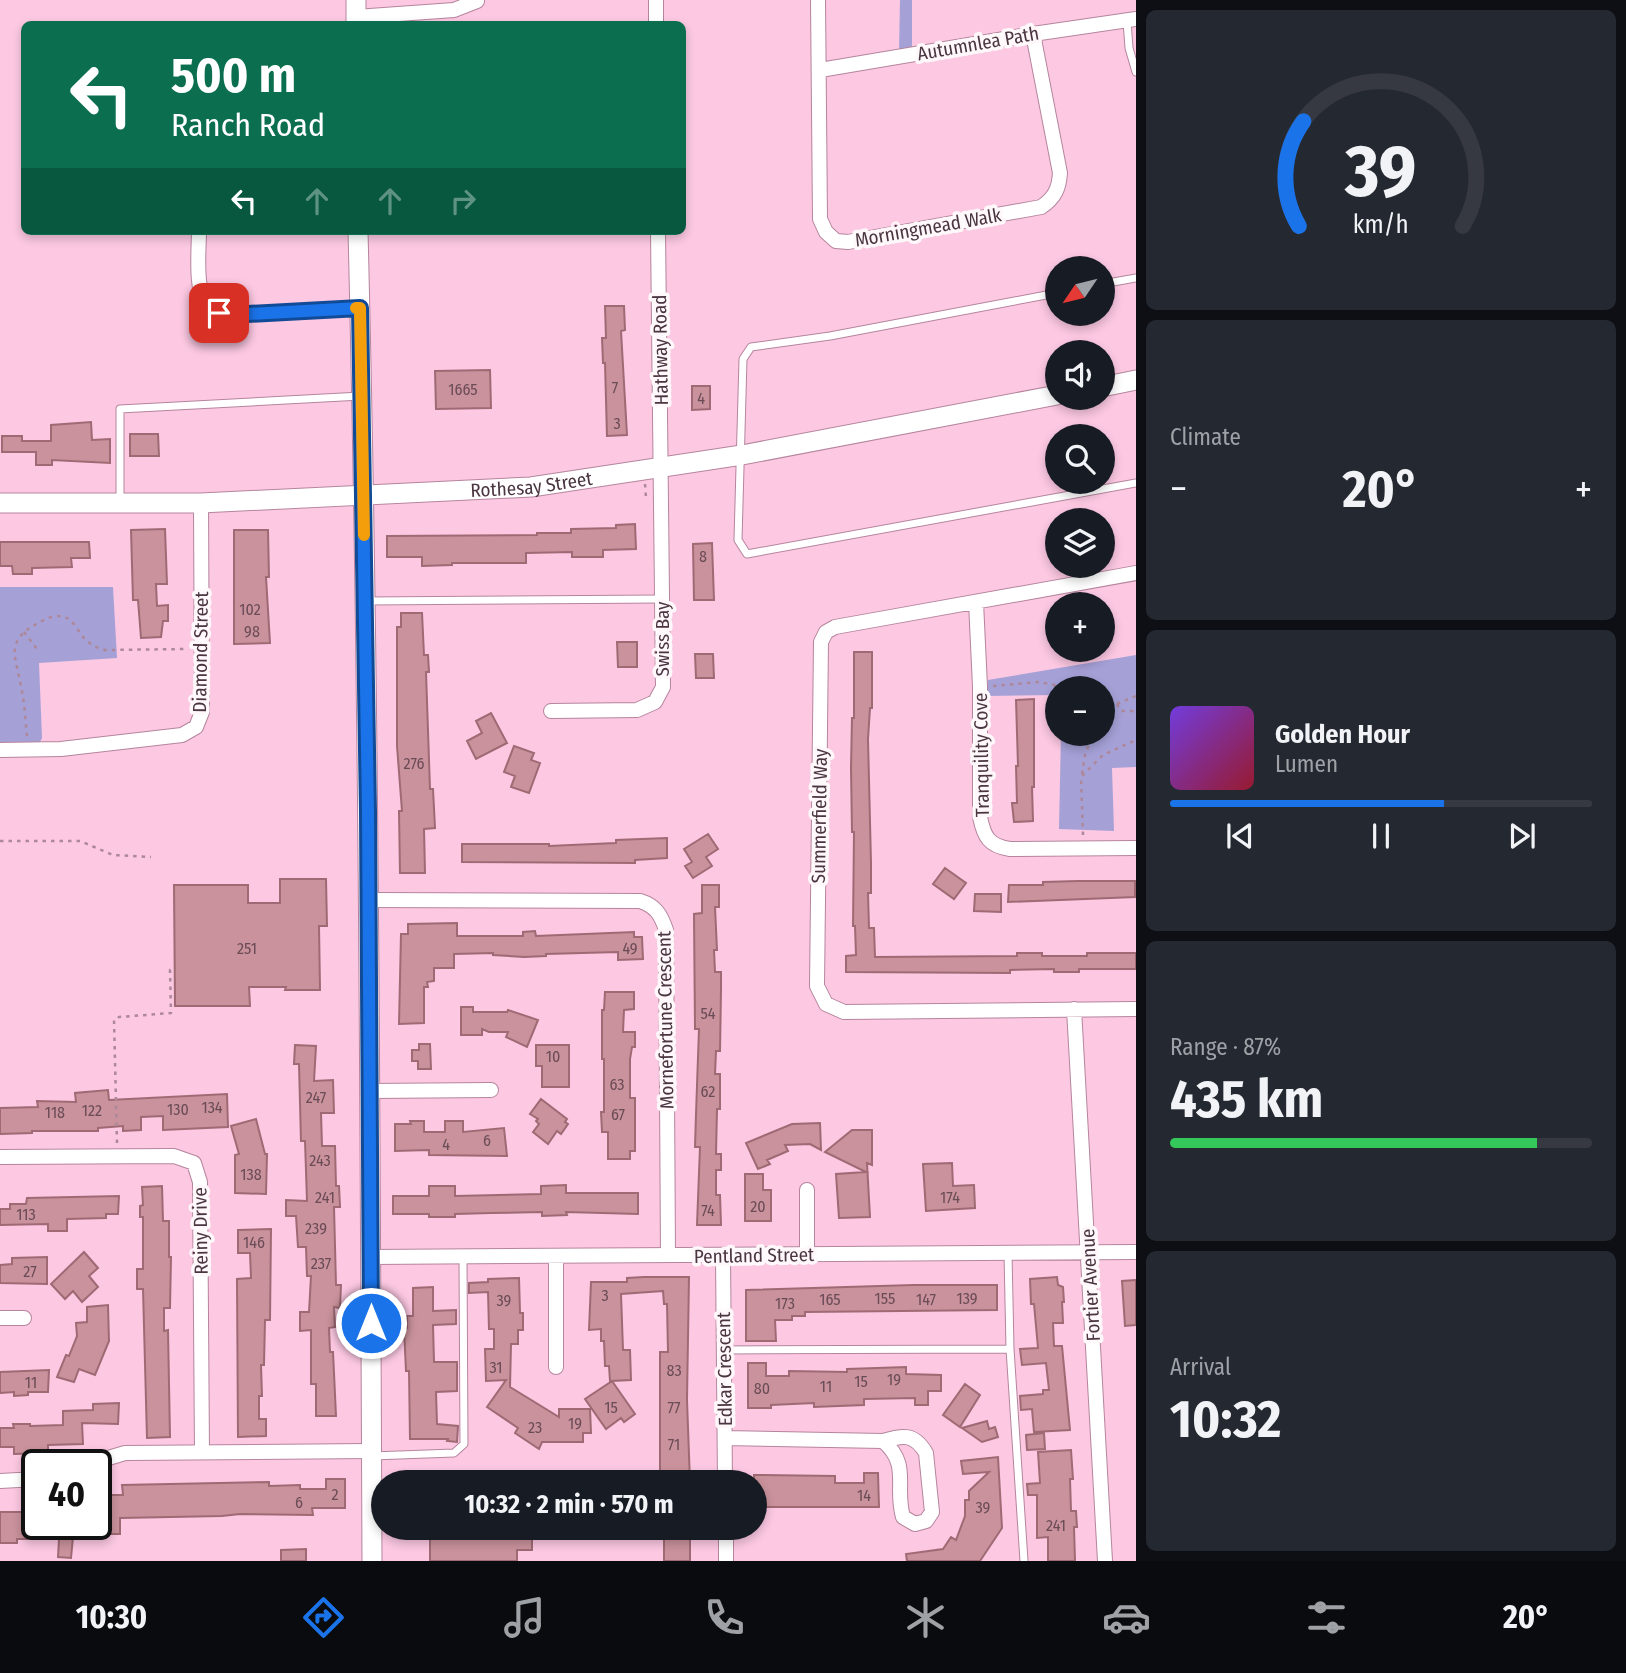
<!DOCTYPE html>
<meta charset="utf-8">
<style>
body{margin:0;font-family:"Fira Sans Condensed",sans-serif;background:#242831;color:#f1f3f6;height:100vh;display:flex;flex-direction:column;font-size:26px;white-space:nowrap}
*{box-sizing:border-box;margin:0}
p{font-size:23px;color:#9ea1a6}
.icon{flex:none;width:38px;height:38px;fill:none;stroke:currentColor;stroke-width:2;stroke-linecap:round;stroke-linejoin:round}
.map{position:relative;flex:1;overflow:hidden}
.side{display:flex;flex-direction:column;gap:10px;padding:10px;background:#0d0f14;width:490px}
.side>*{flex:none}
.top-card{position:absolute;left:21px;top:21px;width:665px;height:214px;border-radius:10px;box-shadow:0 4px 10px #0003;background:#0b6e4f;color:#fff;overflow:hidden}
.needle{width:46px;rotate:235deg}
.buttons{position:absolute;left:1045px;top:256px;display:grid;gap:14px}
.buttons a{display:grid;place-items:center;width:70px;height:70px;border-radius:50%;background:#171b24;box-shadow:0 4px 10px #0003;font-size:35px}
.speed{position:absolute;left:21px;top:1449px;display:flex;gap:14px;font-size:35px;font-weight:700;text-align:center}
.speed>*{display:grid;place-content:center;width:91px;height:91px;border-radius:50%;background:#171b24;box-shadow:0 4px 10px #0003;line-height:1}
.speed .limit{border:4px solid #111;border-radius:10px;background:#fff;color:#111}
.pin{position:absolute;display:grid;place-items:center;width:60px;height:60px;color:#fff;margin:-30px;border-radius:14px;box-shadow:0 4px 10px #0006}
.me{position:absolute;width:77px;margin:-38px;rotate:0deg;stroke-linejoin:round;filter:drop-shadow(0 0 5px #0008)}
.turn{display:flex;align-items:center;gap:24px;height:147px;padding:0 35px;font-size:32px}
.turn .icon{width:91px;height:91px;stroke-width:2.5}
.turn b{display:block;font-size:49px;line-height:60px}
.lanes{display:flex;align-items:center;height:66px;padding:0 35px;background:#0003;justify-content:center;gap:35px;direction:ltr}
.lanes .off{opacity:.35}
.big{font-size:52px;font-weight:700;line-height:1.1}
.side .card{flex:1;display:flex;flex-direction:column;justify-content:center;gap:10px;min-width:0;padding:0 24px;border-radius:10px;background:#242831}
.side .dial{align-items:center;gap:0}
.dial svg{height:182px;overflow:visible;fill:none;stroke:#363941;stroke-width:7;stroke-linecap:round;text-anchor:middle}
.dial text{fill:#f1f3f6;stroke:none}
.song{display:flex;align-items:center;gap:21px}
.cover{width:84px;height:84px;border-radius:10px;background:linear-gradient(135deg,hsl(260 70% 55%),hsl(350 70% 35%))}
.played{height:7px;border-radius:4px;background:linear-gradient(90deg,#1a73e8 65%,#363941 65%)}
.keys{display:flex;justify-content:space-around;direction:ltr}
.heat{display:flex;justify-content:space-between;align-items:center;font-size:38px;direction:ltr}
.charge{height:10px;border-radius:5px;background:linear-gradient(90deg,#34c759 87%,#363941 0)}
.trip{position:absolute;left:371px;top:1470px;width:396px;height:70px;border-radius:35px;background:#171b24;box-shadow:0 4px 10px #0003;font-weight:700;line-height:70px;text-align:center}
.menu{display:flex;height:112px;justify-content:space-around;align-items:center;background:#090b0e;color:#9ea1a6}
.menu .icon{width:49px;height:49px}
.menu .on{color:#1a73e8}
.menu b{font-size:32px;color:#f1f3f6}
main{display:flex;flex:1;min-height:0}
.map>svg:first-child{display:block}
</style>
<main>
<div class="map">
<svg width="1136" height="1561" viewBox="0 0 1136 1561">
<rect width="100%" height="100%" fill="#fcc8e2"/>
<path fill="#a5a1d7" d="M900,0H912V50L899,53Z
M0,587H113L117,658L39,663L42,738L40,742H0Z
M1136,655V767L1112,768L1114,831L1059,829L1061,733H1102V688H1057V695L987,696L988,680Z"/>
<path fill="#ca929c" stroke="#9f6a74" stroke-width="2" d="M605,306H624L625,330L621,331L627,435L607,436L605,363H603L602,338H606Z
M490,370L491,408L436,409L435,371Z
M692,386H710V409L692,410Z
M91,422L92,440L110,439V463L52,460V465H36V452H2V436H22V441H51V425Z
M130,434H158L159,456H130Z
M635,524L636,549L603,550V557H572V552L526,553V563H452V565L422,566V557H387V536L537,535V533H571V529L616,528V525Z
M165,529L167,584H156L157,606L168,605V621H163L161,637L141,638L138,600H133L131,530Z
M234,530H268L269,577H266L270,643L234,644Z
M0,542H89L90,558H71L72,567L32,568V574H13L12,566H0Z
M712,543L714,600H694L693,544Z
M401,613H422L424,655H428L429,672H426L430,789H433L435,828L424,829L425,873H400L399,811H402L397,746V627H401Z
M617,642H637V667H618Z
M854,652H872V708H870L868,739L871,863V893H868L869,928H874L875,957L1017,956V953H1042V956H1087V953H1136V969H1079V972H1054V969L1010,970V973L846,972V956L856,955L855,926H853L854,832H852L851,768L852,718H854Z
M695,654H713L714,678H696Z
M1034,699V787H1032L1033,821L1014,822L1012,803H1017L1016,766H1018L1016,700Z
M491,713L507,743L476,759L467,741L482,733L476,721Z
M514,746L534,753L531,760L540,763L529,793L511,787L515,776L504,772Z
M708,834L718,849L706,857L712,866L693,878L685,866L692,862L684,849Z
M667,838V858L635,860V863L462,862V844H549V846L616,843V840Z
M945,868L966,883L954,899L933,884Z
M280,879H326L327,926H319L320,990H285L286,987H249L250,1006H175L174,885H248V903H280Z
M1078,881H1135V897L1008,902L1009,885H1043V882Z
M702,885H719V907H715L717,950H714L715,972H721V990L720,1051H716L715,1074H720V1109H717L716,1154H721V1170H716V1195H720L721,1225H697L700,1147H695L696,1114L699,1029H695L694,914L702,913Z
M975,894H1001V912L974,911Z
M457,923V936H523V932L535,931L536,936L634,932V937H642L643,959L618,960V952L546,954V956L524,957L493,955V953L454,954V968H434V981L427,982L428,987H424V1023L399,1024L401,934H408V924Z
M605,992H634V1009L624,1010L623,1032H635V1047H632L630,1059V1098H635V1151H630V1159H608V1132H602L601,1112H604V1059H602V1010H604Z
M461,1007H473V1012H507L508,1010L538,1020L527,1047L506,1037L508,1032H489L482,1029V1035H461Z
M419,1044H430L431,1069H418V1061H412V1050H419Z
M295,1045L316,1046L314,1081L333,1080L334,1113H321L322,1146H335L336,1186H339L340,1207H334L336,1285H341L340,1308L334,1307L335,1327L329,1328L330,1352H333L336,1416H316V1384H311V1330L300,1331V1312H309L311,1276H307L306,1247H298L296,1216H286V1200L307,1201L305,1141H301L299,1064H294Z
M536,1045H569V1087H542V1066H536Z
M108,1090L109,1100L227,1094L228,1127L163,1130V1116L141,1117V1130L123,1131V1126L98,1128V1131H32V1133L0,1134V1108L38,1107L37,1101L76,1102L75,1093Z
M541,1099L567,1119L565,1122L568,1124L561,1134L557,1131L548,1144L533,1132L539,1124L536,1121L538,1119L530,1114Z
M256,1119L265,1154H267L266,1194L235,1193V1155L239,1154L231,1126Z
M410,1121H424V1132H445V1121H463V1132L504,1128L507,1156L429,1155V1150L395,1151V1124H411Z
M820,1123L821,1150L810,1144L785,1145L788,1151L767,1160L770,1164L758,1169L746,1143L792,1124Z
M852,1130H872V1165L867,1163L870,1217L839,1218L836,1174L866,1172L825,1152Z
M952,1163L953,1186L974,1185L975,1208L926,1211L923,1164Z
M745,1174H763V1190H771V1221H745Z
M566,1185V1193H638V1214L566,1212L567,1215L542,1216V1212L491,1213L455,1214V1217H429V1214H393V1196H429V1186H455V1196L541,1194V1186Z
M162,1186L163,1221H169V1257H171L170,1308H164V1331L168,1330L170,1437L147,1438L143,1289H137V1269H143V1217H140V1206L143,1205L142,1187Z
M119,1196L118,1214H106V1218L67,1219V1231H48V1224L0,1225V1209H10V1204H26L27,1198Z
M271,1229L270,1320H265L264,1365H261L262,1396H259V1419H266V1436L238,1437L237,1279L251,1278L250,1253H238V1230Z
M84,1252L98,1268L89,1276L98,1287L82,1302L73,1291L65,1299L51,1284Z
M47,1257V1284L0,1283V1265L12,1264V1258Z
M644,1277H689L687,1400L690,1482H660V1352H668L667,1304H664L663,1291L621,1294L623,1350H630L631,1380L612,1381L635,1414L624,1422L621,1418L606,1429L585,1399L612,1381H610L609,1366H605L604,1341H601V1329L589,1330L591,1282H627V1278Z
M1057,1277L1058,1285L1063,1287L1064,1302H1062L1063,1323H1053L1054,1346H1062L1070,1430L1034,1432L1032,1409L1021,1410L1020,1396L1043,1394V1390H1049L1046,1363L1022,1365L1020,1349L1038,1348L1034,1304H1031L1030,1279Z
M519,1278L520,1313H523V1330H518V1344H511L510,1387L559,1417V1409H590L591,1433H583V1442H542L539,1449L515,1433L518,1428L487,1407L506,1380L486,1381L485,1349H494V1329H489L488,1292L469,1293V1283L488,1282V1279Z
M1136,1280V1325L1125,1326L1122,1281Z
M914,1285H997V1310L805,1312V1316H792V1320H775L776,1341H746V1290Z
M433,1287V1311L456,1310V1324L433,1325L434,1362H457V1391L436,1392L437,1424L458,1426L457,1442L447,1441L448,1439H410L409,1371H406L404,1328H407V1316H413V1288Z
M108,1305L109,1341L95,1375L79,1369L74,1382L57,1377L66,1355L69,1356L77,1336L76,1323L87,1322V1307Z
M748,1363H766V1376H789V1371L847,1372V1369L906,1367V1374L941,1375V1391H928V1405H915V1398L864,1399V1405L814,1407V1403L771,1405V1408H748Z
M49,1370L48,1392H28V1395L14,1396V1392L0,1393V1372Z
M965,1384L980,1395L960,1427L943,1415Z
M119,1403L118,1424L82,1423L83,1444L48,1445V1453L14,1454V1447H0V1428H14L13,1424H30V1426L63,1425V1411L93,1410V1404Z
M987,1421L989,1429L995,1427L998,1437L982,1442L962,1428Z
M1044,1433L1045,1449L1027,1450L1026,1435Z
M1071,1450L1073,1479H1070L1071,1511H1076L1077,1527H1074L1075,1561H1048V1537L1037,1538V1495H1028L1027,1484L1040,1483L1038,1452Z
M998,1457L1002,1528L980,1561H907L906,1554L943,1549L951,1537L956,1540L965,1516V1500H969V1491L989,1472L963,1474L961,1461Z
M524,1471V1482H467V1472Z
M864,1473H878L879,1507H754V1475L835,1476V1483H864Z
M326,1479H345V1508H312L313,1515L240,1514L222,1516L120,1518V1534H96V1495H123L122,1485L269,1482V1486L300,1485V1489H326Z
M0,1512H37V1524H89V1537H73L71,1558L58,1557L59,1539H17V1543H0Z
M430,1528H525V1531H532V1550H517V1561H430Z
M664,1528H690V1561H664Z
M306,1549V1561H281V1550Z"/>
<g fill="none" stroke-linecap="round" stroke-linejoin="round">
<defs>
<path id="lane" d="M1127,21L1129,48L1136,72
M1102,284L1136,278
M1057,293L830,336L751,347L743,359L738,540L747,554L1136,483
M120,502V409L361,396
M365,601L662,599
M1008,1253L1010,1349L1024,1561
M724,1350L1010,1349
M372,1456L454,1453L464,1444L463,1257"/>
<path id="street" d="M656,0V24
M818,0L820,219L826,232L836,241L848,242L1041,207C1055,198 1059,188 1060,173L1033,34
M356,17L454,10L477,1
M820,70L1033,34L1136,19
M199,231C199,250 194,294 209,308C214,313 223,314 230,315L360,308
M1136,573L835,627L826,632L821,642L817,986L826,1004L844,1012L1136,1009
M976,602L980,687V817C984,837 989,846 1010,849L1136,848
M551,711L637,710L655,702L663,687L658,231
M0,750L61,749L182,735L196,727L202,712L201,503
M368,900L640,901C656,906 661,915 666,930L668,1255
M1074,1009L1105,1561
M370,1091L491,1090
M0,1157L174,1156L194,1163L200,1182L202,1452
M807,1190V1254
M723,1255L725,1482
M556,1256V1367
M371,1257L1136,1252
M0,1318H24
M725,1438L883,1441C903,1435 914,1433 926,1453L932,1512L926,1521L915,1524L903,1517C894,1486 911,1465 883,1441
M85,1465L125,1453L371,1451
M0,1481L37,1479
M726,1528V1561"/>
<g id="secondary">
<path d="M356,0V24"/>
<path d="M358,231C369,674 370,1118 372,1561"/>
<path d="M1102,387L1136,380"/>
<path id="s1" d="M0,503H201L531,487L742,455L1057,395"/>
</g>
</defs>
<use href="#lane" stroke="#b5859d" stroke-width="9"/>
<use href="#street" stroke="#b5859d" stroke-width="16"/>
<use href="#secondary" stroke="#b5859d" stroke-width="21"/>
<path stroke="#ad879a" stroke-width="2.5" stroke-dasharray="3.5 5" stroke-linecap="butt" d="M645,484L646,498
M24,632L37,649
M993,686L1039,682L1069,688
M1102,704L1109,707L1102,718
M1117,704L1121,711H1136
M1109,707L1136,696
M27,736C25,720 25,703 21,687C16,657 4,641 38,623C46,619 54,614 64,617C74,619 78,633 86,640C91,645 97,648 105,650L188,649
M1082,774L1085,755L1093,733
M1083,835L1081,777L1103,755L1136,740
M0,841H80L113,855L151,857
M117,1143L114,1020L119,1017L171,1013L170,970H175"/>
<use href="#lane" stroke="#fff" stroke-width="7"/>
<use href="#street" stroke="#fff" stroke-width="14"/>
<use href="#secondary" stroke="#fff" stroke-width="19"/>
</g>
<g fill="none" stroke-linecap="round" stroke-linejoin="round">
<defs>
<path id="route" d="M219,313L230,315L360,308L368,812L371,1323"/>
</defs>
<use href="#route" stroke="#114b97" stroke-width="18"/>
<use href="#route" stroke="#1a73e8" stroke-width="12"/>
<path stroke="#f59e0b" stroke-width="12" d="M356,308H360L364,535"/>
</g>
<g text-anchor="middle" stroke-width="7" stroke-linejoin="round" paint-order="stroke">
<g font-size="16" fill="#6a4c57">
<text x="615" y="393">7</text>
<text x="463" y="395">1665</text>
<text x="701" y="404">4</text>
<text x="617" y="429">3</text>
<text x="703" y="562">8</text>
<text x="250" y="615">102</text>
<text x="252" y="637">98</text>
<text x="414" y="769">276</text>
<text x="247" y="954">251</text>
<text x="630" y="954">49</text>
<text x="708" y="1019">54</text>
<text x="553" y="1062">10</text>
<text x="617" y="1090">63</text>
<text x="708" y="1097">62</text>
<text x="316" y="1103">247</text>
<text x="212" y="1113">134</text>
<text x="178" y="1115">130</text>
<text x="92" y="1116">122</text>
<text x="55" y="1118">118</text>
<text x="618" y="1120">67</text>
<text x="487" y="1146">6</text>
<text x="446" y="1150">4</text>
<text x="320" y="1166">243</text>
<text x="251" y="1180">138</text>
<text x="325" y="1203">241</text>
<text x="950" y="1203">174</text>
<text x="758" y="1212">20</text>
<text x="708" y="1216">74</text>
<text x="26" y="1220">113</text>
<text x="316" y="1234">239</text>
<text x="254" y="1248">146</text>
<text x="321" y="1269">237</text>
<text x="30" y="1277">27</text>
<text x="605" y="1301">3</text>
<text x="885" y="1304">155</text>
<text x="967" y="1304">139</text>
<text x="830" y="1305">165</text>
<text x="926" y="1305">147</text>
<text x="504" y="1306">39</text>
<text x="785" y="1309">173</text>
<text x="496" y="1373">31</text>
<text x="674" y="1376">83</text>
<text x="894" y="1385">19</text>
<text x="861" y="1387">15</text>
<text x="31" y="1388">11</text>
<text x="826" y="1392">11</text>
<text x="762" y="1394">80</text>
<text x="611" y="1413">15</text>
<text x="674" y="1413">77</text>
<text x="575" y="1429">19</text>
<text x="535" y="1433">23</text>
<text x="674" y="1450">71</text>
<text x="335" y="1500">2</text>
<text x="864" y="1501">14</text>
<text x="299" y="1508">6</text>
<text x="983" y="1513">39</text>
<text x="1056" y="1531">241</text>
</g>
<g font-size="19" fill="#4a3540" stroke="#fef8fb">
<text transform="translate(978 43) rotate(-10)" y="7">Autumnlea Path</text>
<text transform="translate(928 227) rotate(-10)" y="7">Morningmead Walk</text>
<text transform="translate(660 350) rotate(-91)" y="7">Hathway Road</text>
<text dy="7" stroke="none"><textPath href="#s1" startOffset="532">Rothesay Street</textPath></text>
<text transform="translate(662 639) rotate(-90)" y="7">Swiss Bay</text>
<text transform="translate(200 652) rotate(-89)" y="7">Diamond Street</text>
<text transform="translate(981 755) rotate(-91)" y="7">Tranquility Cove</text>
<text transform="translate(819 816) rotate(-89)" y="7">Summerfield Way</text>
<text transform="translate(665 1020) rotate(-91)" y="7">Mornefortune Crescent</text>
<text transform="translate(200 1231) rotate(-91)" y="7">Reiny Drive</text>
<text transform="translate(754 1255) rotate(-1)" y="7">Pentland Street</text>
<text transform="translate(1090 1285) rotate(-93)" y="7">Fortier Avenue</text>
<text transform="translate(724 1369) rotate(-91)" y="7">Edkar Crescent</text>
</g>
</g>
</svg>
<div class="buttons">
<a><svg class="needle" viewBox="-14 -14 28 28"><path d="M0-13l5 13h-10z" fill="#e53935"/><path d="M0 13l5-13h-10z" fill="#9ea1a6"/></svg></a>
<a><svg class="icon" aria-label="sound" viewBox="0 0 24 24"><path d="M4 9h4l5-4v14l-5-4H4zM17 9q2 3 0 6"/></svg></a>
<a><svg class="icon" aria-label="search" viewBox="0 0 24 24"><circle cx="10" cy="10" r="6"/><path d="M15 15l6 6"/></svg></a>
<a><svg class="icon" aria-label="layers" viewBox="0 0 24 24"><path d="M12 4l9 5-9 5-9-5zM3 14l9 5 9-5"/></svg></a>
<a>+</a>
<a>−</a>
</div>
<div class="speed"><div class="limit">40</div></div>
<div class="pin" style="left:219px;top:313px;background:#d93025"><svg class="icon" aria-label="arrive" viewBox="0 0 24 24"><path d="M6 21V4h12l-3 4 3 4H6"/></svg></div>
<svg class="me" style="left:371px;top:1323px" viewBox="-20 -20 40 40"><circle r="17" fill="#1a73e8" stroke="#fff" stroke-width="3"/><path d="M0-11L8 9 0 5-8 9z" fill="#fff"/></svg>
<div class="trip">10:32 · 2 min · 570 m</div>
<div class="top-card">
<div class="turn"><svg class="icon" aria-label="left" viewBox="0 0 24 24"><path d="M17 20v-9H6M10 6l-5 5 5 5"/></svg><div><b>500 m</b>Ranch Road</div></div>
<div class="lanes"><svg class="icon" aria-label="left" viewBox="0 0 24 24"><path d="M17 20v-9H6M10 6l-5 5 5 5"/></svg><svg class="icon off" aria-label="ahead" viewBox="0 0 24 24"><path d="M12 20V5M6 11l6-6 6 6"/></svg><svg class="icon off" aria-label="ahead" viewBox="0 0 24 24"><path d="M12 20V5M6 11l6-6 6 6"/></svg><svg class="icon off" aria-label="right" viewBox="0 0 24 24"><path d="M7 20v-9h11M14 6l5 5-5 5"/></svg></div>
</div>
</div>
<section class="side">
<div class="card dial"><svg viewBox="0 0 100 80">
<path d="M14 69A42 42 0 1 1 86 69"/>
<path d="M14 69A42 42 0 0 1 16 23" stroke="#1a73e8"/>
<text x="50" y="56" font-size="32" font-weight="700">39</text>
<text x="50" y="72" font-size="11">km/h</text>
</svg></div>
<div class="card"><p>Climate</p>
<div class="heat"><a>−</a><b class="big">20°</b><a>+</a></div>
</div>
<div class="card">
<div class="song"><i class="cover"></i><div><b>Golden Hour</b><p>Lumen</p></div></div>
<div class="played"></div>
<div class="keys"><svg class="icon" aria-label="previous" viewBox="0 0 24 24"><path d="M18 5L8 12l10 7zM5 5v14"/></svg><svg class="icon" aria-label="pause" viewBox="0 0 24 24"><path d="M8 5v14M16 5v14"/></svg><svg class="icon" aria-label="next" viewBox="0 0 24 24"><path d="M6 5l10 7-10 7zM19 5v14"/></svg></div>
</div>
<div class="card"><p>Range · 87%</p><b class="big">435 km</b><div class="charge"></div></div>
<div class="card"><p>Arrival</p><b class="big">10:32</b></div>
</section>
</main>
<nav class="menu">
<b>10:30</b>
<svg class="icon on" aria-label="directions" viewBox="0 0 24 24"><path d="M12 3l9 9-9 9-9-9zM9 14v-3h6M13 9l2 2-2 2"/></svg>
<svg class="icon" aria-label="music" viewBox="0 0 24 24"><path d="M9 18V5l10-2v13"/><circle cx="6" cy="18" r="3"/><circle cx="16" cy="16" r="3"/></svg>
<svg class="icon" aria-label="phone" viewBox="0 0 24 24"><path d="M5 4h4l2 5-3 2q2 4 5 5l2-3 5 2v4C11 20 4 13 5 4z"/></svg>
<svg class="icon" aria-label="climate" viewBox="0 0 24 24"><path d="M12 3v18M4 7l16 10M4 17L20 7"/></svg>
<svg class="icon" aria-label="car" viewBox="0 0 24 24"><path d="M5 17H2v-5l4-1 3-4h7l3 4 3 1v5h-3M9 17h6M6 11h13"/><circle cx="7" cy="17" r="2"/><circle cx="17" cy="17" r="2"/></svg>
<svg class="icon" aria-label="filters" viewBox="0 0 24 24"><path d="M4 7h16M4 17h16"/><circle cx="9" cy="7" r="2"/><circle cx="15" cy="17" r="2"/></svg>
<b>20°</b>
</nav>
